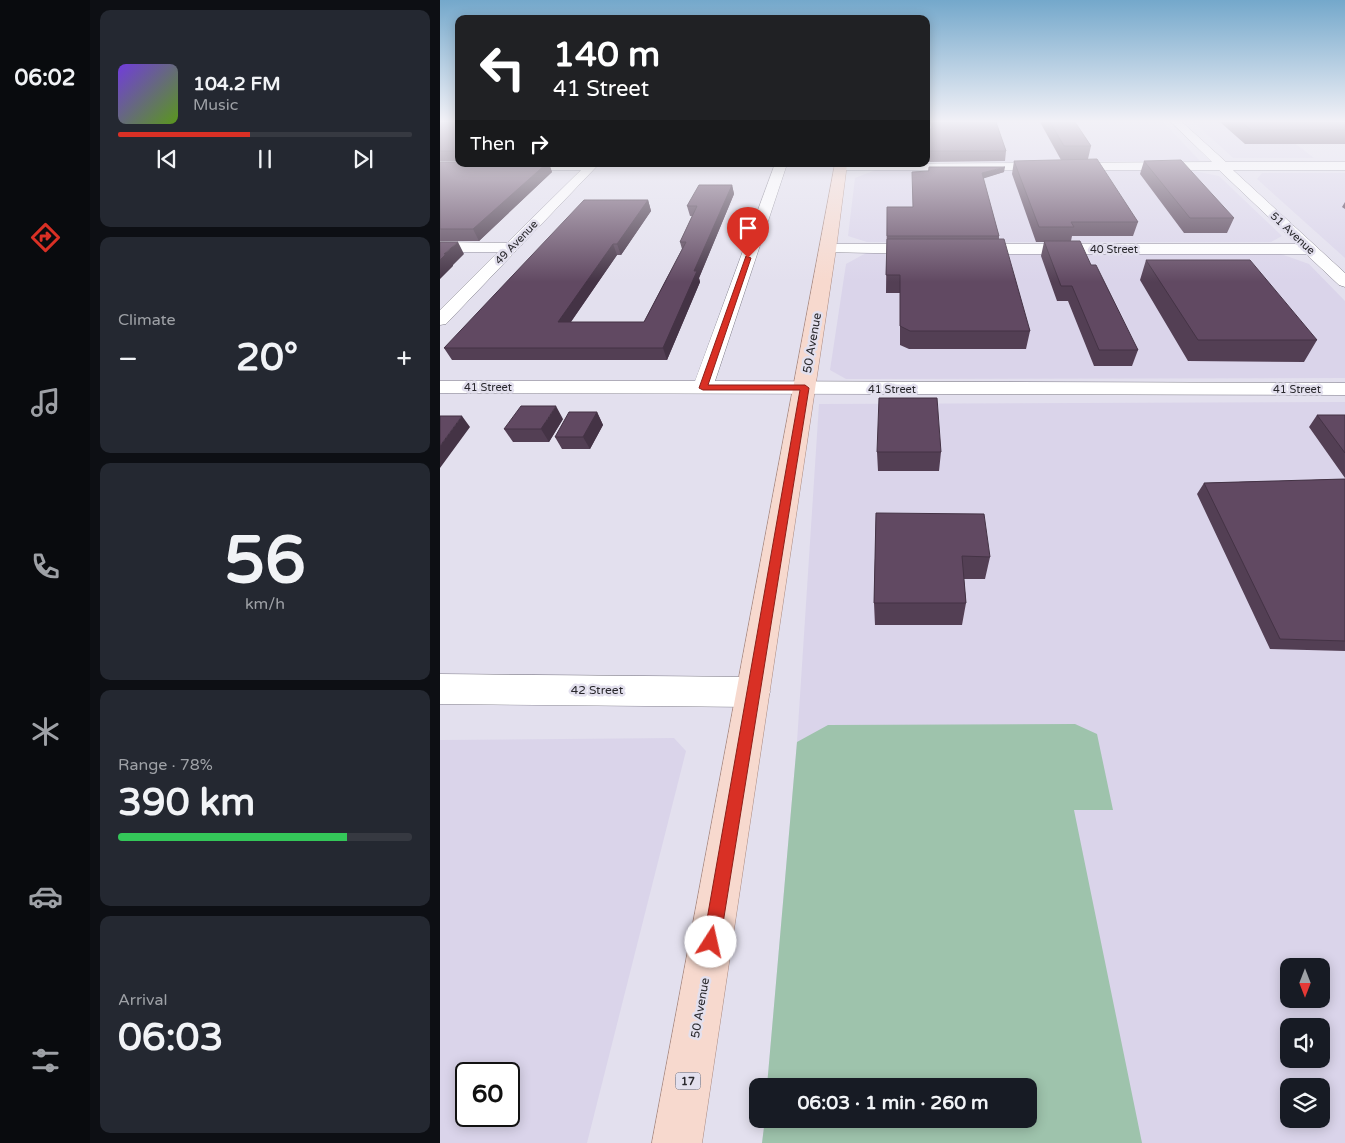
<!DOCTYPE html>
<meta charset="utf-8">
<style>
body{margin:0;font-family:"Varela Round",sans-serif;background:#242831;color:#f1f3f6;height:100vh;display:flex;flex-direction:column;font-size:19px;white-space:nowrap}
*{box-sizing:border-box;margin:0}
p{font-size:16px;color:#9ea1a6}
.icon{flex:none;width:28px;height:28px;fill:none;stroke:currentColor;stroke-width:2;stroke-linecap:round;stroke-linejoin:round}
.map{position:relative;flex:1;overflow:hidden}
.drawer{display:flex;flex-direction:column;gap:10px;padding:10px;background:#0d0f14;width:350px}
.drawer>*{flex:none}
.banner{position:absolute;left:15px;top:15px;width:475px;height:152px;border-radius:10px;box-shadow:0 2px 12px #0003;background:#202124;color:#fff;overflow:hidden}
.needle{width:32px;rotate:180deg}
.controls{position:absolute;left:840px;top:958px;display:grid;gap:10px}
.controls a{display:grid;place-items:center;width:50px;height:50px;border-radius:10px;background:#171b24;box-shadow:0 2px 12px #0003;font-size:25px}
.speed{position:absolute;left:15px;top:1062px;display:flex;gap:10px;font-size:25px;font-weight:700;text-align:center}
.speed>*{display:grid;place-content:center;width:65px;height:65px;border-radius:50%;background:#171b24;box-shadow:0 2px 12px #0003;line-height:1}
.speed .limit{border:2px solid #111;border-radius:8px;background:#fff;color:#111}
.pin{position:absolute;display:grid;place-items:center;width:42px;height:42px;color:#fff;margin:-51px -21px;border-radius:50% 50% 50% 0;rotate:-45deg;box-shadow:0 0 5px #0007}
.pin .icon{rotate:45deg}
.me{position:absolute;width:55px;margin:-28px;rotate:10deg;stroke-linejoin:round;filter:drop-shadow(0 0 4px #0008)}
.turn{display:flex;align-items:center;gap:18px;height:105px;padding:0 15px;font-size:22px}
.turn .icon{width:65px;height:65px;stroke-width:2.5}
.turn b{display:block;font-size:35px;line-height:42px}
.then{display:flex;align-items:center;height:48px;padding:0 15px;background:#0003;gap:10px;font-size:19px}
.big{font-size:38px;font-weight:800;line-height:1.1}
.drawer .card{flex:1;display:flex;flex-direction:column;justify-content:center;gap:8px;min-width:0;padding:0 18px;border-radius:10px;background:#242831}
.drawer .dial{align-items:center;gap:0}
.dial b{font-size:65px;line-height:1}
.song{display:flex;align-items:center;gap:15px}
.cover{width:60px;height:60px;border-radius:8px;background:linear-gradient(135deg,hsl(260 70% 55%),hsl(90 70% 35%))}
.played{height:5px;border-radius:2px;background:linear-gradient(90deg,#d93025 45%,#363941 45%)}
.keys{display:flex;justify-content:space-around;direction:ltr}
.heat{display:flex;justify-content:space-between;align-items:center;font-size:28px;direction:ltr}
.charge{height:8px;border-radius:4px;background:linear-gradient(90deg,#34c759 78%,#363941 0)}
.trip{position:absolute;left:309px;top:1078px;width:288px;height:50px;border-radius:10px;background:#171b24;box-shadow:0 2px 12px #0003;font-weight:800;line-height:50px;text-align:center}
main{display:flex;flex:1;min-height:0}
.dock{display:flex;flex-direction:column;width:90px;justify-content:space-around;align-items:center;background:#090b0e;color:#9ea1a6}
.dock .icon{width:35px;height:35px}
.dock .on{color:#d93025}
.dock b{font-size:22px;color:#f1f3f6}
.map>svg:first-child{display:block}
</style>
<main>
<nav class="dock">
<b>06:02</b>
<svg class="icon on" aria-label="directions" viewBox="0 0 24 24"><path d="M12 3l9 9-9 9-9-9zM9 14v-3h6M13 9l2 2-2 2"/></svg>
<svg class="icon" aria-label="music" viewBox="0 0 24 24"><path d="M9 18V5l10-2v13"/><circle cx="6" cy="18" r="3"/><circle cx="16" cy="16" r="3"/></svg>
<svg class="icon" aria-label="phone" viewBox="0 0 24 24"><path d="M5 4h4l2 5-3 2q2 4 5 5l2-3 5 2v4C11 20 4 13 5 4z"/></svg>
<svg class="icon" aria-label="climate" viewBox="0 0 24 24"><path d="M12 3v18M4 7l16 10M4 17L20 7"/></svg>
<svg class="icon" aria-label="car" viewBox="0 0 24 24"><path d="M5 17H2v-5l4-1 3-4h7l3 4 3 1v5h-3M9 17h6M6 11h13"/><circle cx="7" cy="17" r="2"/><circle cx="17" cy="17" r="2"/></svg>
<svg class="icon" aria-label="filters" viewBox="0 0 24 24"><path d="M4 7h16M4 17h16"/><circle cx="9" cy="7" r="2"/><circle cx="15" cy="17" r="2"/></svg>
</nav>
<section class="drawer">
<div class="card">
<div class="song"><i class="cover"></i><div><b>104.2 FM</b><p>Music</p></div></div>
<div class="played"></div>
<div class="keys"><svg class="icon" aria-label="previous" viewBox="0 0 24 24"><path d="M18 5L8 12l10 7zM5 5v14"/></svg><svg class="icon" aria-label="pause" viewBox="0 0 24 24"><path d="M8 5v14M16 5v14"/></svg><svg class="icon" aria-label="next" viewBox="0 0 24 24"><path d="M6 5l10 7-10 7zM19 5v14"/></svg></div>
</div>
<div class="card"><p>Climate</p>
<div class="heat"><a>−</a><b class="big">20°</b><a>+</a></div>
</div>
<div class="card dial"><b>56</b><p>km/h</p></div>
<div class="card"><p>Range · 78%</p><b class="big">390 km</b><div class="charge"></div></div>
<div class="card"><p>Arrival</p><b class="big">06:03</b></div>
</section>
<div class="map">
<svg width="905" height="1143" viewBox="0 0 905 1143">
<rect width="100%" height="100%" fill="#e3e0ee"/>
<path fill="#dad4ea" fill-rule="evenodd" d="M486,122H723L760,161L486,162Z
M754,122H827L874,158H793Z
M438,169H743L779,176L842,236L831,242H427L408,236L415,178Z
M822,173H905V258L817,179Z
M426,253L841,254L869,264L905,301V378L406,379L390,370L406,264Z
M905,402V1143H322L325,1119H588V1086H327L357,742L379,404ZM849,966H881V999H849ZM849,1026H881V1059H849ZM849,1086H881V1119H849Z
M234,738L246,751L147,1143H0V740ZM26,1074H69V1116H26Z"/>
<path fill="#9ec3ac" d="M635,724L657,734L673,810H634L702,1143H322L325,1119H588V1086H327L357,742L388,725Z"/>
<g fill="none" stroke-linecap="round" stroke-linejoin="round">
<defs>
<path id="minor" d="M731,122H742L786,162H905V170H793L905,273V287L899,285L866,254H530L525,252L522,249L525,246L530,244H857L779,170H400L394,166L396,164L772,162Z
M0,162L159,164L6,324L0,325V310L58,252H0V242L67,243L141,170H0Z
M335,164H347L275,381L905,383V395L0,393V381H255Z
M388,244H484L489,246L492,249L489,252L484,254L383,252L380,249L383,246Z
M0,674L314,677L325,682L330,692L325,702L314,707L0,704Z"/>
<path id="major" d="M395,164H407L396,249L262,1143H212Z"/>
</defs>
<use href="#minor" stroke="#7d7a87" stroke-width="1"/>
<use href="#major" stroke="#ab8a80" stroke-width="1"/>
<use href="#minor" fill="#fff" fill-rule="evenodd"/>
<use href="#major" fill="#f7d9ce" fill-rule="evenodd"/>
</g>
<path fill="#533f54" d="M0,122H19V161H0Z
M490,122H556L566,151L565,161L487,162L486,129H491Z
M600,122H635L651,146L648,159L698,222L693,236H632L631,241L651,265L698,350L692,366H654L628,301H617L601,256L604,242H596L572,174L574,161L621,160Z
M780,122H905V144H805Z
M704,161L794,218L787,233H744L700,174Z
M0,162L19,164H109L112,172L39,241H0Z
M489,167L564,172L543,178L559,236V239L590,331L586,349H469L460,345V293H446L447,207H473L488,171Z
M292,185L294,194L259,278L260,282L227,360H12L4,348L208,200L211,211L181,255H177L131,322H204L242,249L240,242L252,216H250L247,206Z
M905,202V209L902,207Z
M706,260L877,340L864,362L748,361L700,280Z
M157,412L163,425L150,449H122L115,437Z
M877,415H905V478L869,427Z
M123,419L109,442H73L64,429Z
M437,452H501L499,471H438Z
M905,479V651L830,649L757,494L764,483Z
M436,513L550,557L545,579H524L526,603L522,625H435L434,603Z"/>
<path fill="#443345" d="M106,164H109L112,172L39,241L33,229Z
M565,167L564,172L542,179V173Z
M292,185L294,194L259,278L260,282L227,360L223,348L254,271Z
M208,200L211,211L181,255L177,244Z
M18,242L24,254L13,265V266L0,279V260L4,254Z
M173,244L177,255L123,333L118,322Z
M116,406L123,419L109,442L101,429Z
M157,412L163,425L150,449L143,437Z
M22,416L30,427L0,468V446Z"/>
<path fill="#614962" stroke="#443345" d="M0,122H19V151H0Z
M492,122H556L566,151H487L486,146V129H493Z
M610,122H635L651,146H624Z
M801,122H905V130H811Z
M657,159L698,222H631L634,227H599L574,161Z
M741,160L794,218H750L704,161Z
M0,162H19V164H106L33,229H0Z
M489,167H565L542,173L559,236H447V207H473L472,172L489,171Z
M259,185H292L254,271H257L223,348H4L144,200H208L177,244H173L118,322H204L246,242H240L257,206H247Z
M447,239H564L590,331H470L460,326V275H446Z
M604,241H640L651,265H656L698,350H659L632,286H621Z
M0,242H18L4,254H6L0,260Z
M706,260H810L877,340H758Z
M439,398H497L501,452H437Z
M81,406H116L101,429H64Z
M129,412H157L143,437H115Z
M877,415H905V453Z
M0,416H22L0,446Z
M905,479V641L840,639L764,483Z
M436,513L544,514L550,557L522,556L526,603H434Z"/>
<linearGradient id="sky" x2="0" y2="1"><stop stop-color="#74a8cb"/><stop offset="0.43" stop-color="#f2f1f7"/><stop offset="1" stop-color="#f2f1f7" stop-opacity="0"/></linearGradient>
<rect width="905" height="282" fill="url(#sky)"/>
<path fill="#d93025" stroke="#8d1f18" d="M306,256L311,258L268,385H365L369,388L280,942L277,948L271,951L265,948L263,942L360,390H263L259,388Z"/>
<g text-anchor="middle" stroke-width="5" stroke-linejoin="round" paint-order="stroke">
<g font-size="11" fill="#29282d" stroke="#e3e0ee">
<text transform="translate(853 233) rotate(43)" y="4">51 Avenue</text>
<text transform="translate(76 242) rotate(-46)" y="4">49 Avenue</text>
<text x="674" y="253">40 Street</text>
<text x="48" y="391">41 Street</text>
<text x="452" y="393">41 Street</text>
<text x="857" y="393">41 Street</text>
</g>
<rect fill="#e3e0ee" stroke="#615f67" stroke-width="1" x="235.5" y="1072.5" width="25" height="17" rx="4"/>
<g font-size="11" font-weight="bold" fill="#29282d">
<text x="248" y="1085">17</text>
</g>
<g font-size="12" fill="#29282d" stroke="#e3e0ee">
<text transform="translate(372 343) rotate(-80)" y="4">50 Avenue</text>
<text x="157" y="694">42 Street</text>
<text transform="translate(260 1008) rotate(-80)" y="4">50 Avenue</text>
</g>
</g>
</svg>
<div class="controls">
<a><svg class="needle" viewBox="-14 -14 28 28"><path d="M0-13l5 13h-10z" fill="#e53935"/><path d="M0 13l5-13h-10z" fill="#9ea1a6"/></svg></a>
<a><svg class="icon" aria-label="sound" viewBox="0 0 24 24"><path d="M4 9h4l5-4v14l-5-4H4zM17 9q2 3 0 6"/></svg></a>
<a><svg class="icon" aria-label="layers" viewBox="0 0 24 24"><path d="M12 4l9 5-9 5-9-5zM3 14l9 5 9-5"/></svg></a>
</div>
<div class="speed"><div class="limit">60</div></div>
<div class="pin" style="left:308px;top:258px;background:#d93025"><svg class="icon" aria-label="arrive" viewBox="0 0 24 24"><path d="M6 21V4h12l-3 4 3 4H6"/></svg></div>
<svg class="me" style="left:271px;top:942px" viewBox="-20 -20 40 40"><circle r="19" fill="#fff"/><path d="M0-13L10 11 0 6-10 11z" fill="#d93025"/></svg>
<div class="trip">06:03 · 1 min · 260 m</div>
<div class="banner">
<div class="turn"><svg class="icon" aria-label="left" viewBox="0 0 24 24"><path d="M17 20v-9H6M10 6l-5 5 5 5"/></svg><div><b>140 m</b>41 Street</div></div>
<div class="then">Then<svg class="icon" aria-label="right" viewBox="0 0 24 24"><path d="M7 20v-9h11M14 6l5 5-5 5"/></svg></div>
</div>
</div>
</main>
